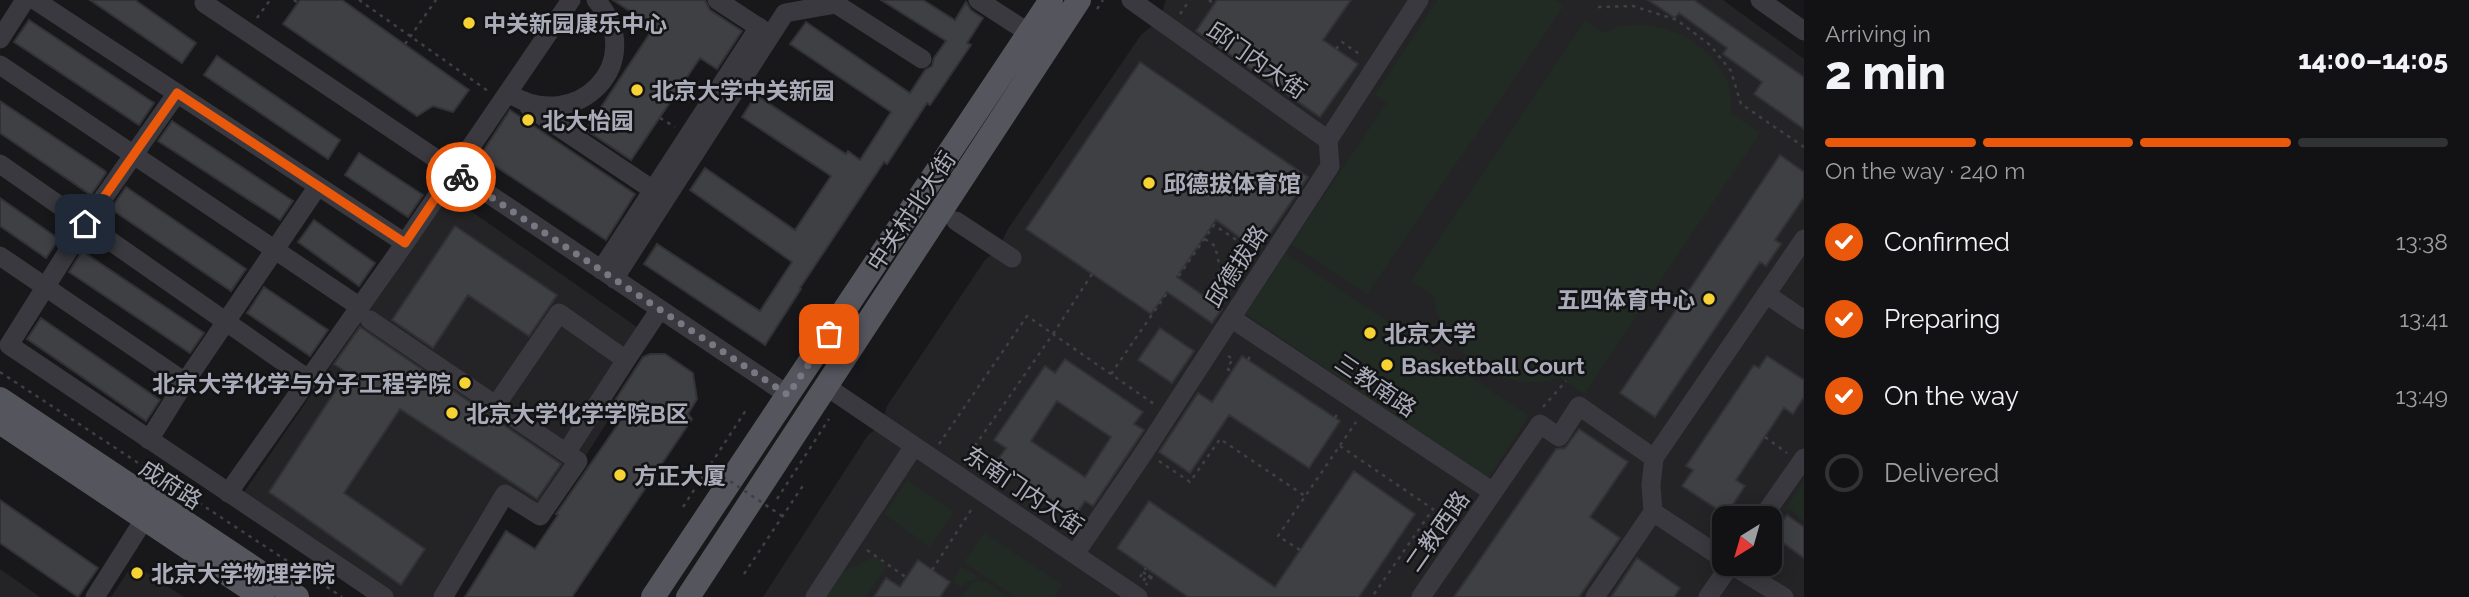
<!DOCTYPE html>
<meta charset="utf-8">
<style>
:root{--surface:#121214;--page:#1f2022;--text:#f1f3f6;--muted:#9c9ea0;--line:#313234;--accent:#ea580c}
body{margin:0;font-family:Raleway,"Noto Sans SC",sans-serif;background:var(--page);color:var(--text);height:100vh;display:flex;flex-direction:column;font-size:26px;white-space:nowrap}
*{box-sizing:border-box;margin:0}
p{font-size:23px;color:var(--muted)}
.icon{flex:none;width:38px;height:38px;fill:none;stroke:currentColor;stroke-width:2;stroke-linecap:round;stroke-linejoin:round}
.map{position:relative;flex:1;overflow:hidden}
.side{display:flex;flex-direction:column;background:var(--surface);width:665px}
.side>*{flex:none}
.needle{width:46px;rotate:217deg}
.tools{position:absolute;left:1712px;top:506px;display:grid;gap:14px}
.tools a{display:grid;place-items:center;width:70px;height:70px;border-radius:14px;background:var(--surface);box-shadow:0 4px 18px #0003,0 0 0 2px var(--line);font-size:35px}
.pin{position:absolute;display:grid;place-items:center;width:60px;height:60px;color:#fff;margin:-30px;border-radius:14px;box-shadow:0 4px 10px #0006}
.courier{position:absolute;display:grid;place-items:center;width:70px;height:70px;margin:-35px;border:5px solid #ea580c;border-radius:50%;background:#fff;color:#222;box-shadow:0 2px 9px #0007}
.overview em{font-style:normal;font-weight:800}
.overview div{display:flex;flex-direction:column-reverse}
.overview{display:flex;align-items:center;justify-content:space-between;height:119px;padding:0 21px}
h1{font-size:46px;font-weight:800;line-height:52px}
.bar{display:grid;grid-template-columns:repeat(4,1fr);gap:10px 7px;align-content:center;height:84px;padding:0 21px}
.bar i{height:9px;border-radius:5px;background:var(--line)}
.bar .selected{background:var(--accent)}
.bar p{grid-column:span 4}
ol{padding:0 21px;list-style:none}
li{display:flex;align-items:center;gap:21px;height:77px}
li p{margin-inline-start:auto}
li .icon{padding:7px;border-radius:50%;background:var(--accent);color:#fff;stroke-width:4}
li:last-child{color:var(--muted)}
li i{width:38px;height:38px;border:4px solid var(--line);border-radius:50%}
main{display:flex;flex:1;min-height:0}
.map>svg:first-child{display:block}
.built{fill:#242427;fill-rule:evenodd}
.green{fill:#222a24}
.building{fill:#3f4044;stroke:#323236;stroke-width:2;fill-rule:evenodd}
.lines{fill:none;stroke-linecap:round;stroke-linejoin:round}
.path{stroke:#3f4046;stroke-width:2.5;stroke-dasharray:3.5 5;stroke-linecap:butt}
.minor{stroke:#39393f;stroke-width:19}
.major{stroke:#55555e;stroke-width:24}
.path-bridge{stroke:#3f4046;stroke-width:2.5;stroke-dasharray:3.5 5;stroke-linecap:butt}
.done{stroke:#777882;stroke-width:7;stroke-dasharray:0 12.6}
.route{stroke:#ea580c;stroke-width:9}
.poi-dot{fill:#f7d233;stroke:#131315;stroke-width:2.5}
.labels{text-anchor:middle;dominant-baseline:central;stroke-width:5;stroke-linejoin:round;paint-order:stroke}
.poi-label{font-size:23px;font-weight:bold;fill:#aaacba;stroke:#131315;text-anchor:start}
.street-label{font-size:23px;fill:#aaacba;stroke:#131315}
</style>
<main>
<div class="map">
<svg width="1804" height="597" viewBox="0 0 1804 597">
<rect width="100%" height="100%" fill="#18181a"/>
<path class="built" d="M1166 0H1723L1804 59V597H763L868 435 881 425 887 406 985 260 998 249 1008 229 1141 35 1159 20ZM1724 518H1769V564H1724Z
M448 195 644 332 596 407 611 416 542 525 509 504 455 597H366L236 504Z
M133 564 184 597H111Z
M0 569 40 597H0Z"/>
<path class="green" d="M1437 0H1555L1564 6 1367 294 1291 244 1387 103 1375 95Z
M1585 20 1603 33C1647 10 1713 38 1729 86 1732 95 1732 104 1731 113L1760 133 1584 394 1560 378C1502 397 1442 352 1433 295L1411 281Z
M1285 253 1529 416 1488 479 1246 314Z
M907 480 954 512 930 547 884 514Z
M1804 481V521L1786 508Z
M984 533 1062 585 1054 597H1015L964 562Z
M874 557 887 566 866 597H824L841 572Z
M960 567 965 568 979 578 967 582 961 587 953 582Z
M978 580 985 581 1008 597H962L972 583Z"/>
<path class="building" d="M90 0H135L196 43 182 63Z
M300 0H342L469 90 453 112 433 106 417 116 283 24Z
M613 0H705L710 10 742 31 717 69 700 58 631 160 586 130 654 27Z
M881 0H923L955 20 966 2 971 10 983 18 967 43 971 45 930 105 927 103 887 164 884 162 800 288 801 289 765 345 644 264 657 244 760 311 792 262 690 190 705 168 795 230 831 176 742 117 756 95 846 154 848 151 860 160 891 112 790 44 806 22 910 93 925 70 932 66 934 58 946 41Z
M1217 0H1351L1323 40 1358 64 1320 117 1196 31Z
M1648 0H1694L1804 77V129L1754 94 1762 82 1723 54 1727 48 1679 13 1675 18Z
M29 20 154 103 139 125 14 42Z
M217 56 340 140 328 159 204 75Z
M1140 62 1308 177 1258 251 1216 220 1177 277 1222 309 1212 323 1167 292 1151 314 1026 229Z
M0 101 105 171 106 173 91 195 0 133Z
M510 110 635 194 606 240 480 156Z
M172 121 293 201 280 220 158 141Z
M359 153 423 195 408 217 345 175Z
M1780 155 1804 172V197L1775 240 1781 244 1766 266 1760 262 1655 417 1620 393Z
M126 187 246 269 231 291 111 209Z
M0 198 59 239 46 258 0 226Z
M314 220 375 263 359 286 298 242Z
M455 226 557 295 529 336 468 295 433 348 392 320Z
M82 251 204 333 190 353 69 272Z
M264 287 328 330 310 356 247 313Z
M41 318 160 400 146 421 27 339Z
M360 327 561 464 537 499 400 409 344 493 425 549 401 585 269 492 347 373 334 364Z
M1160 328 1194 351 1172 383 1138 360Z
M650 354H665L693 373 697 399 688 414 692 419 572 597H465L506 531 535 549 558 515 556 514 625 414 612 405 643 357Z
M1242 356 1340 421 1309 468 1229 415 1190 473 1159 452 1198 393 1212 402Z
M1767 356 1804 380V397L1793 414 1784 408 1736 480 1745 486 1726 515 1682 486 1693 470 1686 466 1754 365 1759 368Z
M1065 359 1143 412 1134 424 1144 430 1093 506 1085 501 1075 516 996 462 1006 448 994 440 1045 366 1055 373ZM1057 401 1111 437 1085 477 1031 441Z
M1579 429 1628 462 1590 517 1620 538 1579 597H1454L1556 449 1565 448Z
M1354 471 1415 514 1359 597H1188L1117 548 1149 501 1275 587Z
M0 500 98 568 78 597 0 543Z
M1787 515 1804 527V558L1773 536Z
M1637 558 1680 588 1674 597H1611Z
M918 560 950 582 940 597H874L886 578 900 587Z"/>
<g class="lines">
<path class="path" d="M294 0 298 3
M359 0 488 91
M1209 0 1214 4
M1598 7 1633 6 1677 20 1710 45 1731 71 1741 104 1804 147
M1097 9 1103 0
M1180 14 1190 0
M257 18 270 0
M1336 49 1342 42 1362 56
M660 118 675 127
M1205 239 1215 246 1221 272 1230 291
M1228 356 1233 359 1227 368 1229 370 1231 366
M1248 360 1252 353
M0 372 342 597
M1111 374 1214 225 1256 253
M1543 407 1566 381
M1335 418 1339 411
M1765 437 1787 453
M939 444 1027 316 1053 334 1092 274
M1340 446 1433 509 1372 597
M965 460 1053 334 1154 404
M1159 461 1190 482 1220 439 1305 496
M777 499 829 419
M683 507 746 410
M867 550 907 578
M1300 550 1278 536 1356 422
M1335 561 1326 574 1359 597
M932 570 973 507
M1143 572 1147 575 1144 580 1146 581 1151 574 1153 575 1146 585
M744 574 804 484
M1140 577 1146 568"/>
<path class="minor" d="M35 0 405 243
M206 0 204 3 788 395
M717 0 769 34
M978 0 1029 33
M1131 0 1328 140
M1760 0 1804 31
M0 39 25 0
M0 65 360 307
M177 93 85 224 9 345 384 597
M508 93C577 137 650 61 596 0
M529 107 653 190
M0 164 308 379
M956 221 1012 258
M0 256 185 382
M601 270 759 27
M614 279 785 13 836 4 922 59
M1766 294 1804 320
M1231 318 1493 492
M370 320 578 461 540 516 505 494 443 597
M827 387 1138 597
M496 405 559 313 626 360 660 309
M149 440 185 382 318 186
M566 453 626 360
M228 493 405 243 571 0
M1762 518 1804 458
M1075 554 1145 451 1330 166 1328 140 1419 0
M1724 559 1653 512 1651 485 1654 458 1804 239
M1730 564 1784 597
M95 597 145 518
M815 597 914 446
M1421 597 1540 424 1559 437 1579 406 1654 458
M1595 597 1653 512
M1708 597 1731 564"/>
<path class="major" d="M0 399 297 597
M0 422 262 597
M653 597 1051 0
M688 597 1079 0"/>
<path class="path-bridge" d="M405 44 436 0
M709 467 782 516"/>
</g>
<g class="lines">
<path class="done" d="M461 177 788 395 829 334"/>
<path class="route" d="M85 224 177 93 405 243 453 172 461 177"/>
</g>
<g class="poi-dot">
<circle cx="469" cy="23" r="7"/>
<circle cx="637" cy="90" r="7"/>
<circle cx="528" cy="120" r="7"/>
<circle cx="1149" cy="183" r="7"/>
<circle cx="1709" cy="299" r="7"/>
<circle cx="1370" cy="333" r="7"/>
<circle cx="1387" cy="365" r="7"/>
<circle cx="465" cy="383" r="7"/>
<circle cx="452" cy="413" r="7"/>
<circle cx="620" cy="475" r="7"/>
<circle cx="137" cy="573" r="7"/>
</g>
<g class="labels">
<g class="poi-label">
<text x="483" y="23">中关新园康乐中心</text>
<text x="651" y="90">北京大学中关新园</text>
<text x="542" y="120">北大怡园</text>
<text x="1163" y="183">邱德拔体育馆</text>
<text x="1695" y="299" text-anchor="end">五四体育中心</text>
<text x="1384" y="333">北京大学</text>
<text x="1401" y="365">Basketball Court</text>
<text x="451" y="383" text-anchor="end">北京大学化学与分子工程学院</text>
<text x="466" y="413">北京大学化学学院B区</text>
<text x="634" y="475">方正大厦</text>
<text x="151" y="573">北京大学物理学院</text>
</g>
<g class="street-label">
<text transform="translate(1257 60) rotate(35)">邱门内大街</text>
<text transform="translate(911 211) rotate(-56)">中关村北大街</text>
<text transform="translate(1236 266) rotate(-57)">邱德拔路</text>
<text transform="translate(1376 385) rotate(34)">三教南路</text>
<text transform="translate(171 484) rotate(33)">成府路</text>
<text transform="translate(1024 490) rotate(34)">东南门内大街</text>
<text transform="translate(1437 531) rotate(-55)">二教西路</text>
</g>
</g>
</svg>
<div class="tools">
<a><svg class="needle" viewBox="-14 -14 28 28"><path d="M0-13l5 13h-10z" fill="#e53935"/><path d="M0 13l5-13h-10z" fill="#9c9ea0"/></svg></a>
</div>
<div class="pin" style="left:829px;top:334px;background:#ea580c"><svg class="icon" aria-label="bag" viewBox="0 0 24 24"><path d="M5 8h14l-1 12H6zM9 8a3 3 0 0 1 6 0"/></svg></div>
<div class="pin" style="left:85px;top:224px;background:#1f2937"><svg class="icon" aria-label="home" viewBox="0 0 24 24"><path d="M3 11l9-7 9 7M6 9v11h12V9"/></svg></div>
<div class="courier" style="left:461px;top:177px"><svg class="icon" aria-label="bike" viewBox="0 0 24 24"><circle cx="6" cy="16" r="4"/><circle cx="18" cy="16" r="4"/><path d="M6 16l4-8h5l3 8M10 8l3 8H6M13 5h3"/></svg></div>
</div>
<section class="side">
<div class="overview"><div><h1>2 min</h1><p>Arriving in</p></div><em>14:00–14:05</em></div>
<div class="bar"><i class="selected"></i><i class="selected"></i><i class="selected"></i><i></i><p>On the way · 240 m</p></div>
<ol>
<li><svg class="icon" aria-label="check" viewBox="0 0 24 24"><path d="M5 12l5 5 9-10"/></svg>Confirmed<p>13:38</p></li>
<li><svg class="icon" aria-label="check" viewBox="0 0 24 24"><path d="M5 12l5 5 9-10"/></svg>Preparing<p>13:41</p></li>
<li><svg class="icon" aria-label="check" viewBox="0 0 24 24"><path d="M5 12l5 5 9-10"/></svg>On the way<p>13:49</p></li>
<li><i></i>Delivered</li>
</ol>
</section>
</main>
